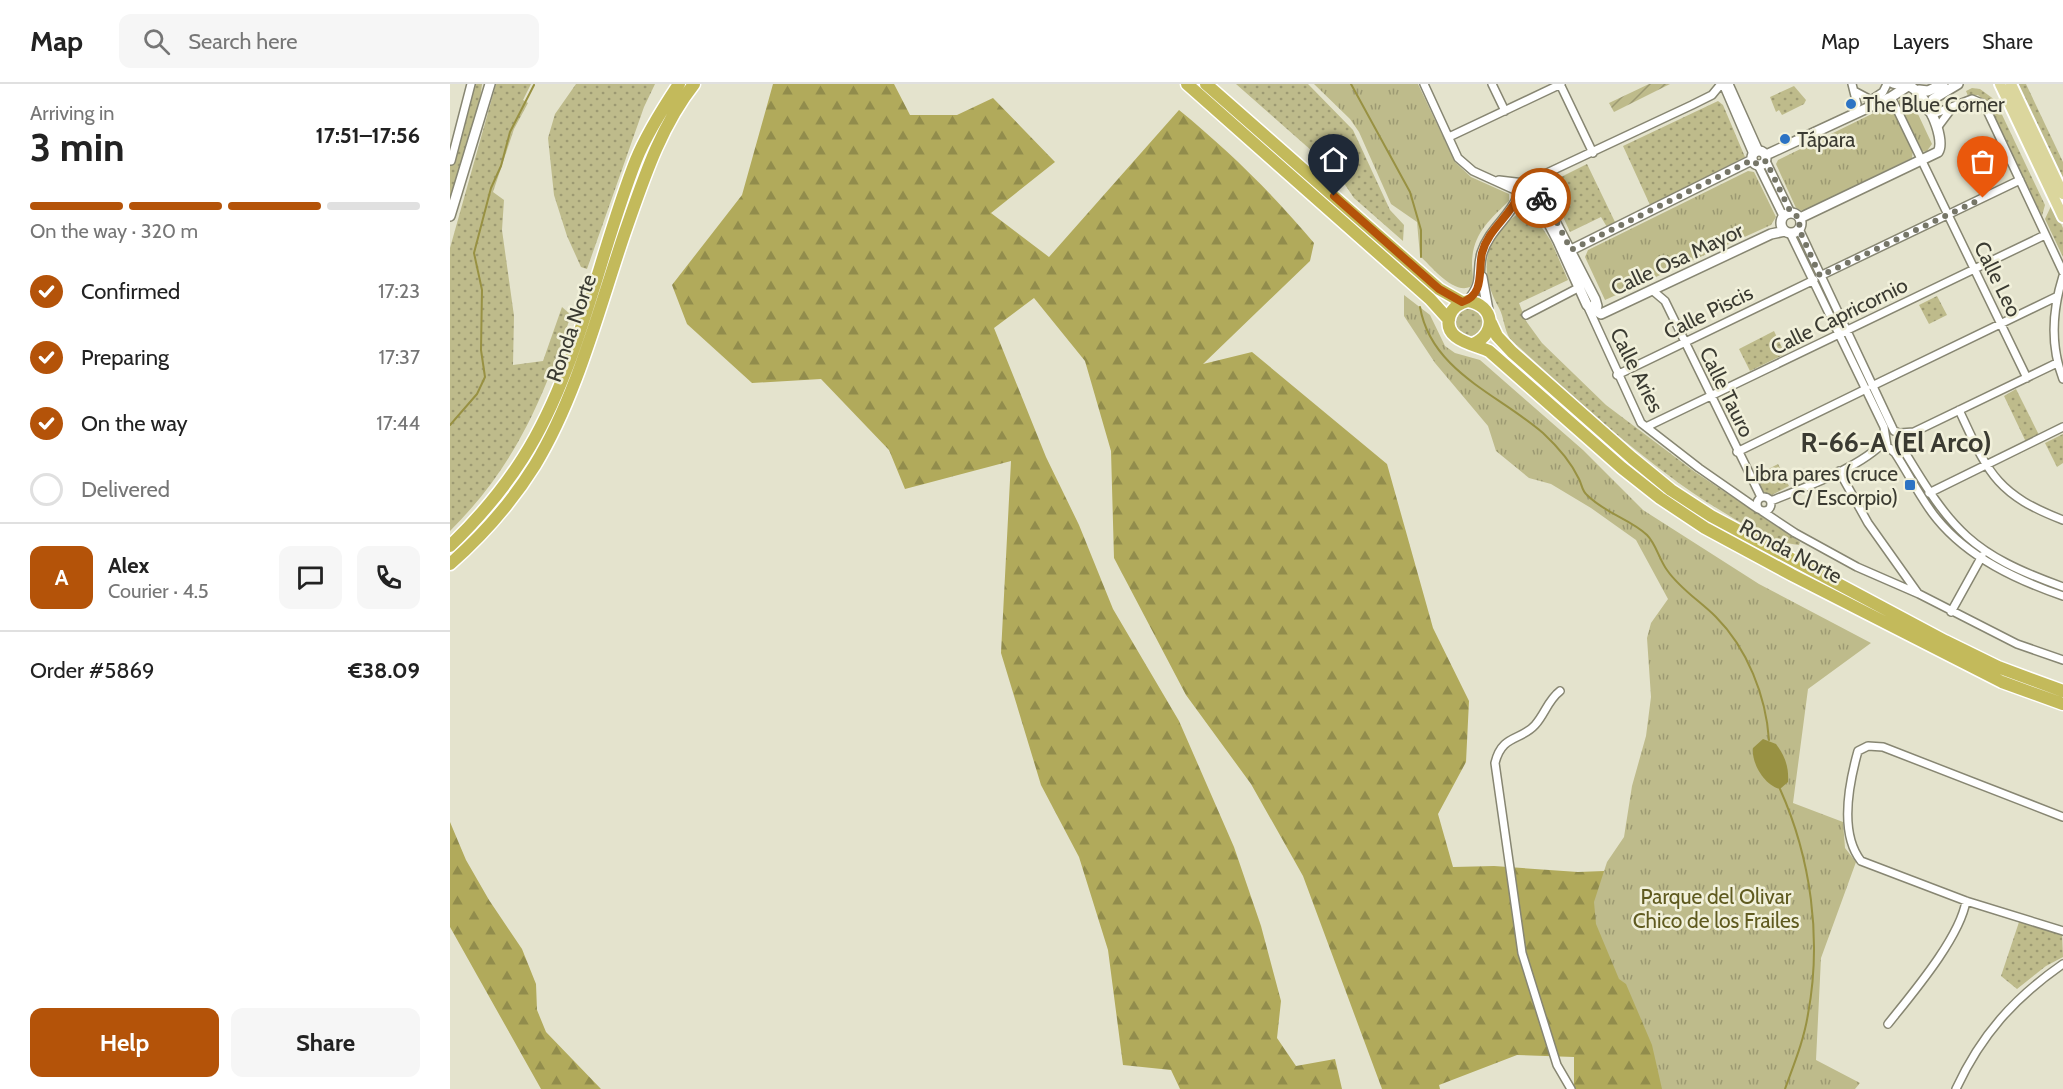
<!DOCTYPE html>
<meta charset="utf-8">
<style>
:root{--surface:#fff;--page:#f6f6f6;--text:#222;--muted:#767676;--line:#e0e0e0;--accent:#b45309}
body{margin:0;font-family:Cabin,sans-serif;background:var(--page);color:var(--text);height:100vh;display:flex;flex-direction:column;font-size:22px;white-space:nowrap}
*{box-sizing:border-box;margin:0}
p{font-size:20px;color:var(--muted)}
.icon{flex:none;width:33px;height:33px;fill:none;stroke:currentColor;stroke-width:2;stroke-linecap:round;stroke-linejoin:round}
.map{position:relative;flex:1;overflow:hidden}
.drawer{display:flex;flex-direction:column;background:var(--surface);width:450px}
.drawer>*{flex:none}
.pin{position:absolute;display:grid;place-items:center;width:51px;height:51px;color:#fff;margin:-62px -26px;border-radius:50% 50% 50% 0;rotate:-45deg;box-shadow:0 0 6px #0007}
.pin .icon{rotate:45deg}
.courier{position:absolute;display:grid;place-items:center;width:60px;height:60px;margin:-30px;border:4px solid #b45309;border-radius:50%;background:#fff;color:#222;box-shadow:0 2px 8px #0007}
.headline em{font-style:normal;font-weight:800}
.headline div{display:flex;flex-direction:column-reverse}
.headline{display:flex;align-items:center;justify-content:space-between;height:102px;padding:0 30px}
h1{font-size:39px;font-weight:800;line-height:45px}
.bar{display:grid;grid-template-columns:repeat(4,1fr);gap:9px 6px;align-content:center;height:72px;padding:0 30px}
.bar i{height:8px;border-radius:4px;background:var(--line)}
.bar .active{background:var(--accent)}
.bar p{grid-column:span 4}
.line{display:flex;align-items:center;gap:15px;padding:0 30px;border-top:2px solid var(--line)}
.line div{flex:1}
.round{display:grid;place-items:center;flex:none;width:63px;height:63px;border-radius:12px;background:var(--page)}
ol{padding:0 30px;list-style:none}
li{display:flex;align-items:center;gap:18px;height:66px}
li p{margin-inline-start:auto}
li .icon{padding:6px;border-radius:50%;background:var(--accent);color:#fff;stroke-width:4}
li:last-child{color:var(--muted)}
li i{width:33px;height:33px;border:3px solid var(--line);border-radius:50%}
.cta{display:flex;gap:12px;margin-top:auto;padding:12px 30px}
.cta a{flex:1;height:69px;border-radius:12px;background:var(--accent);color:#fff;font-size:24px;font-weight:800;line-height:69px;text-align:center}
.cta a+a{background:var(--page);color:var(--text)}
header{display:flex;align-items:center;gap:36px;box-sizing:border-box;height:84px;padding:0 30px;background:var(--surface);border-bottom:2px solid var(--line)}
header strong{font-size:28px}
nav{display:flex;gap:33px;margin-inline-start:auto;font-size:21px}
.search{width:420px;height:54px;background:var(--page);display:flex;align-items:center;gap:15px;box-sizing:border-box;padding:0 21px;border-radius:12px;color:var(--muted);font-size:22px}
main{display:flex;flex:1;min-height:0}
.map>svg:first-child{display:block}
.grass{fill:url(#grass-dots)}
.forest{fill:url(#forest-firs)}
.park{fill:url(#park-tufts)}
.garden{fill:url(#garden-furrows)}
.water{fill:#989142}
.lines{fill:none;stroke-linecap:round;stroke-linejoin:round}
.stream{stroke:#989142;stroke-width:2}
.street-casing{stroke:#878672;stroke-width:10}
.secondary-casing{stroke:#878672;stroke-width:12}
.primary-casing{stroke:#fff;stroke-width:14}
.highway-casing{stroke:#fff;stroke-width:15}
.street{stroke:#fff;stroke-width:7}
.secondary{stroke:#fff;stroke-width:9}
.primary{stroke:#dbd69d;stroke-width:10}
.highway{stroke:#c3ba5b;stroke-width:12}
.done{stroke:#767668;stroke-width:6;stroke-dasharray:0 10.8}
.route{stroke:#b45309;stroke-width:8}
.poi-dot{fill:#2c73c4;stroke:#f1f0da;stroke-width:2}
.labels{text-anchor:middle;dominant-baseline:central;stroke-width:5;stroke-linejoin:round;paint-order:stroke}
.poi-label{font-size:21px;fill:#3b3b32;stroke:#f1f0da;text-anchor:start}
.street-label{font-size:21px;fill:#3b3b32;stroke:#f1f0da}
.park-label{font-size:21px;fill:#5f5a1f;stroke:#f1f0da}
.district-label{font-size:27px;font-weight:bold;fill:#3b3b32;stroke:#f1f0da}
</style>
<header>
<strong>Map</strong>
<div class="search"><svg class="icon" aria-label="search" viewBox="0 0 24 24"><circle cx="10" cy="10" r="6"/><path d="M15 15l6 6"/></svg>Search here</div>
<nav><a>Map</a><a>Layers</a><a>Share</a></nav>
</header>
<main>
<section class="drawer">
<div class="headline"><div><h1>3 min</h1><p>Arriving in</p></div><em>17:51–17:56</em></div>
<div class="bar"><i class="active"></i><i class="active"></i><i class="active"></i><i></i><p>On the way · 320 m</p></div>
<ol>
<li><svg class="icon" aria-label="check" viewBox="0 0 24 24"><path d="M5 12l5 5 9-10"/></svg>Confirmed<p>17:23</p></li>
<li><svg class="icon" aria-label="check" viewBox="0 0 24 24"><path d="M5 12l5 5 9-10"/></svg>Preparing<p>17:37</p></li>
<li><svg class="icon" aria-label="check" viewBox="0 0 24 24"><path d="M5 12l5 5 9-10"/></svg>On the way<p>17:44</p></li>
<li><i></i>Delivered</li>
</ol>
<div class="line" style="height:108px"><b class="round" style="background:var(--accent);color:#fff">A</b><div><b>Alex</b><p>Courier · 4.5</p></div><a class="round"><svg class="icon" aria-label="chat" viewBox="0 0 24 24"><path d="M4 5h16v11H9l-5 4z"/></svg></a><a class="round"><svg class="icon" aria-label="phone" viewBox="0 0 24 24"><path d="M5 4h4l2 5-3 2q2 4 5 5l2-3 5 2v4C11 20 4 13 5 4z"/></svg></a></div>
<div class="line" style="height:78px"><div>Order #5869</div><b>€38.09</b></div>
<div class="cta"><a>Help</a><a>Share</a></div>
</section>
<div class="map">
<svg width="1613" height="1005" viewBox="0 0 1613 1005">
<defs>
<pattern id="grass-dots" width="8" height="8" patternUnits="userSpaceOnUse" patternTransform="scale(1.5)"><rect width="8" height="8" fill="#bebb8b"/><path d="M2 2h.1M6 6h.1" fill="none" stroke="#9c9972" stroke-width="1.8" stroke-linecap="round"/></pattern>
<pattern id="forest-firs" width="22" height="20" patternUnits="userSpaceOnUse" patternTransform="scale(1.5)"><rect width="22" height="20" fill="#b1aa5b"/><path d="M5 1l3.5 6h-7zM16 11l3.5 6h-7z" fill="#918c4c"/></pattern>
<pattern id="park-tufts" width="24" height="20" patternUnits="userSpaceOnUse" patternTransform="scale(1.5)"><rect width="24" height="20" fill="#bebb8b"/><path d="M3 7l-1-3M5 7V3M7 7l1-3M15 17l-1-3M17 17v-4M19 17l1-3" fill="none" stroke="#9c9972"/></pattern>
<pattern id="garden-furrows" width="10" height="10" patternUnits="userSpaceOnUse" patternTransform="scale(1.5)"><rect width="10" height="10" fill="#bebb8b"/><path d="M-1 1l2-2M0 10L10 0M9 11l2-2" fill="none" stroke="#9c9972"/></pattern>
</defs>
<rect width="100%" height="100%" fill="#e4e3cd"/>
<path class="grass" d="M24 0H32L29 25 0 114V77Z
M46 0H81L73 16 78 19 64 45 43 108 54 116 52 146 64 232 63 281 93 277 112 223 121 231C93 316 65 382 0 447V164Z
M126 0H205L194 23 137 185 131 183 117 152 104 111 98 54 105 30Z
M786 0H858L903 46 940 126 954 141 953 157 904 114 887 89Z
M1567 0H1576L1613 78V95Z
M1344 2 1356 16 1354 20 1332 31 1329 26 1326 28 1320 13Z
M1522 4 1530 5 1545 16 1595 121 1592 132 1538 20 1528 11 1518 12 1516 7Z
M1268 17 1273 21 1295 73 1200 121 1173 62Z
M1137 80 1165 138 1157 143 1151 133 1120 148 1099 102 1101 98Z
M1602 120 1613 144V173L1595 135Z
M1072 127 1082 129 1101 157 1118 196 1069 219 1076 237 1092 259 1156 321 1245 388 1350 458 1349 461C1322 458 1301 445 1278 431 1197 383 1129 317 1060 255 1054 245 1054 233 1049 224 1027 185 1034 152 1072 127Z
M1487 212 1497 231 1479 240 1469 221Z
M1006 238a14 14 0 1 1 28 0a14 14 0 1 1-28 0Z
M1324 247 1335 270 1300 287 1289 265Z
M1566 305 1589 351 1576 358 1554 312Z
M1613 350V379L1607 383 1595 359Z
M1328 380 1339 402 1322 411 1315 410 1305 392Z
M1569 838 1612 849 1613 873 1596 882 1567 905 1551 892Z"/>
<path class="forest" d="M323 0H444L460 31H507L543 14 605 78 541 129 599 173 729 26C778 66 823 110 864 159L860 177 753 280 802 268 937 380 983 544 1019 617 1016 678 988 730 1003 783 1044 782 1128 788 1154 787 1195 752 1258 1005H1124V973L1067 971 989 1001 990 1005H932L853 792 801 700 736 611 664 474 661 367 635 277 584 214 544 244 596 373 629 441 663 525 729 637 784 763 811 842 831 917 827 954 846 982 885 975 892 1005H730L721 986 673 981 658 866 629 773 591 701 551 569 561 377 455 405 439 366 371 295 302 299 237 240 222 201 292 111Z
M0 738 16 776 39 816 72 865 86 900 87 926 96 948 151 1005H91L0 843Z"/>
<path class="park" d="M864 0H968L1005 78 1021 93 1059 110V117C1039 136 1022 151 1022 180 1022 189 1025 196 1020 203 1003 210 982 183 970 172L967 138 941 120 909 48 900 35Z
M1453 11 1460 13 1482 60 1477 67 1471 68 1448 18Z
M1440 21 1463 67 1462 74 1353 127 1346 124 1326 80 1328 76Z
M1298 87 1304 88 1326 133 1321 141 1155 216 1135 173 1138 166Z
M954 211 980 231 995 262 1005 269 1030 276 1133 366 1193 426 1309 500 1421 559 1358 605 1343 719 1393 738 1395 764 1406 778 1371 874 1366 976 1410 999 1405 1005H1212L1202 961 1176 900 1169 895 1146 840 1144 818 1157 778 1174 753 1182 702 1196 652 1201 613 1197 554 1201 539 1218 515 1186 456 1141 424 1101 400 1079 394 1046 367 1038 342 985 279 954 232Z"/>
<path class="garden" d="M1199 0H1220L1164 28 1159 19Z"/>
<path class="water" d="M1313 655 1326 660C1335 672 1339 683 1338 698L1330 705C1315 702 1301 679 1303 664Z"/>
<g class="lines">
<path class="stream" d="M901 0 960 108 971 146V173
M970 223C981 287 1048 310 1093 349 1107 362 1121 378 1129 395 1132 401 1132 407 1137 411 1156 430 1180 435 1197 451 1206 460 1209 475 1217 486 1230 505 1250 517 1266 533 1297 564 1316 612 1319 656
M0 341 27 310 35 293 31 266 32 206 24 169 41 104 51 82 60 48 84 1
M1330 705C1361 774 1372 855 1358 930 1354 956 1344 980 1335 1005"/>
<defs>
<path id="street" d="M974 0 1008 74 1023 87 1067 107
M1042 0 1055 27
M1110 0 1143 69
M1273 0 1303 70
M1279 0 1309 67
M1402 0 1407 20 1403 30
M1443 0 1456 3
M1406 8 1421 16 1433 8 1437 0
M1441 13 1577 294
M1481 31 1522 15 1534 20 1613 188
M1487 44 1502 24
M999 53 1111 0
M1 77 21 0
M1316 77 1341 129
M1308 81 1333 132
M1049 96 1074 99
M1080 97 1242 21 1262 11 1271 0
M1091 105 1096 91
M1349 145 1444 347
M1340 149 1434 343 1437 362 1445 369C1459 390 1471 416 1487 435 1519 474 1567 496 1613 512
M1370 192 1570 96
M1613 192C1602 227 1600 261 1613 295
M1202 206 1215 217 1311 413
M1137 221 1191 339 1249 384 1308 425
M1076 231 1128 204
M1167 291 1364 196
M1422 302 1606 213
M1509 326C1538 388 1545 410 1613 436
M1196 343 1595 151
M1447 348 1454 353 1453 365
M1450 349 1464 348 1607 279
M1453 365C1502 447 1521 470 1613 503
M1287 368 1416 305
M1389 387 1418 439 1467 508
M1479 409 1613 343
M1307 420a7 7 0 1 1 14 0a7 7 0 1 1-14 0Z
M1321 417C1355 403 1410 384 1435 357
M1312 427 1345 449 1407 483 1469 510 1567 560 1613 576
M1501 528 1532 472
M1110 607C1098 616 1095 630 1085 641 1071 657 1052 650 1045 679L1072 869 1107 981 1121 1005
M1613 733 1433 663 1418 662 1408 667C1399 699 1389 749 1411 777L1516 817 1613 847
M1438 940C1461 911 1510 854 1516 817
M1506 1005C1531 951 1564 914 1613 880"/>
<path id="secondary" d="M1469 6 1478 7 1493 0
M1479 27 1483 15 1508 0
M1302 74a7 7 0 1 1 14 0a7 7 0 1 1-14 0Z
M1316 71 1441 13 1458 2C1473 4 1497 54 1488 68L1350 134
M1068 110a12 12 0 1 1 24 0a12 12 0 1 1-24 0Z
M1092 112 1145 215 1147 222 1145 227
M1084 121 1096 134 1108 157 1137 221 1151 230 1321 150 1335 147
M1331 139a10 10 0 1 1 20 0a10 10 0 1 1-20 0Z
M0 132 40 0
M1121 166 1302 76
M1032 193 1038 226
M1018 217C1035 197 1026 190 1032 169 1039 146 1059 134 1068 113"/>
<path id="primary" d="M1550 0 1613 133
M1561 0 1613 110"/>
<path id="highway" d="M737 0 980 215 999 236
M756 0 989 205 1012 218
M1041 239 1047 252 1062 268 1182 374 1221 406 1261 432 1495 557 1548 583 1613 607
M1023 260C1048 249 1044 221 1018 217 1010 219 1003 223 1000 231 991 256 1024 260 1039 267L1172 384 1210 414 1255 444 1342 491 1552 598 1613 620
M0 462C28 435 52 407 73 374 129 286 148 172 186 76 197 49 213 24 229 0
M0 480C33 451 62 418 85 381 127 312 149 224 175 148 193 97 210 43 244 0"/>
</defs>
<use href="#street" class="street-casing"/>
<use href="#secondary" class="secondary-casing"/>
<use href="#primary" class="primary-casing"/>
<use href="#highway" class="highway-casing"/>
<use href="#street" class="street"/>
<use href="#secondary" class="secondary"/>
<use href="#primary" class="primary"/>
<use href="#highway" class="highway"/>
</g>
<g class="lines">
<path class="done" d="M1091 114 1094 113 1121 166 1302 76 1308 81 1316 77 1341 129 1350 134 1349 145 1370 192 1533 114"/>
<path class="route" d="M884 112 989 205 1012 218C1035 211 1028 187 1032 169 1038 146 1058 134 1068 113L1073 120 1080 122 1091 114"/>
</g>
<g class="poi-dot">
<circle cx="1401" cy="20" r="6"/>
<circle cx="1335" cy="55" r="6"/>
<rect x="1454" y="395" width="12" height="12" rx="3"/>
</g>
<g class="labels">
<g class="poi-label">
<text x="1413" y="20">The Blue Corner</text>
<text x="1347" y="55">Tápara</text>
<text x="1448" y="389" text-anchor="end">Libra pares (cruce<tspan x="1448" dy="24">C/ Escorpio)</tspan></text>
</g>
<g class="street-label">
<text transform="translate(1227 175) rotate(-25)">Calle Osa Mayor</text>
<text transform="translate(1548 195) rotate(64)">Calle Leo</text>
<text transform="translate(1258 228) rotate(-26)">Calle Piscis</text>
<text transform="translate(1389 232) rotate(-26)">Calle Capricornio</text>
<text transform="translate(121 244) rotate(-71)">Ronda Norte</text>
<text transform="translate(1187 286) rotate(63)">Calle Aries</text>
<text transform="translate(1277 308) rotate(64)">Calle Tauro</text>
<text transform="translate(1341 467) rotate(28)">Ronda Norte</text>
</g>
<g class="park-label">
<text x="1266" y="812">Parque del Olivar<tspan x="1266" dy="24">Chico de los Frailes</tspan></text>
</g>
<g class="district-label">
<text x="1446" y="358">R-66-A (El Arco)</text>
</g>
</g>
</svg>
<div class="pin" style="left:1533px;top:114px;background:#ea580c"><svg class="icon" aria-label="bag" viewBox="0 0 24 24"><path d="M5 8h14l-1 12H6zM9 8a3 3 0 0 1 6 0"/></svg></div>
<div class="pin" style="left:884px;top:112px;background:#1f2937"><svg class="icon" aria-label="home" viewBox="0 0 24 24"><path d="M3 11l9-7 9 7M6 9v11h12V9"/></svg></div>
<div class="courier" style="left:1091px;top:114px"><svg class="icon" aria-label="bike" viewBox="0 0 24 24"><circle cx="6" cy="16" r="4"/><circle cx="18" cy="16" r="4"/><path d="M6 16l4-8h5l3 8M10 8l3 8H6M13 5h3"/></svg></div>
</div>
</main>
